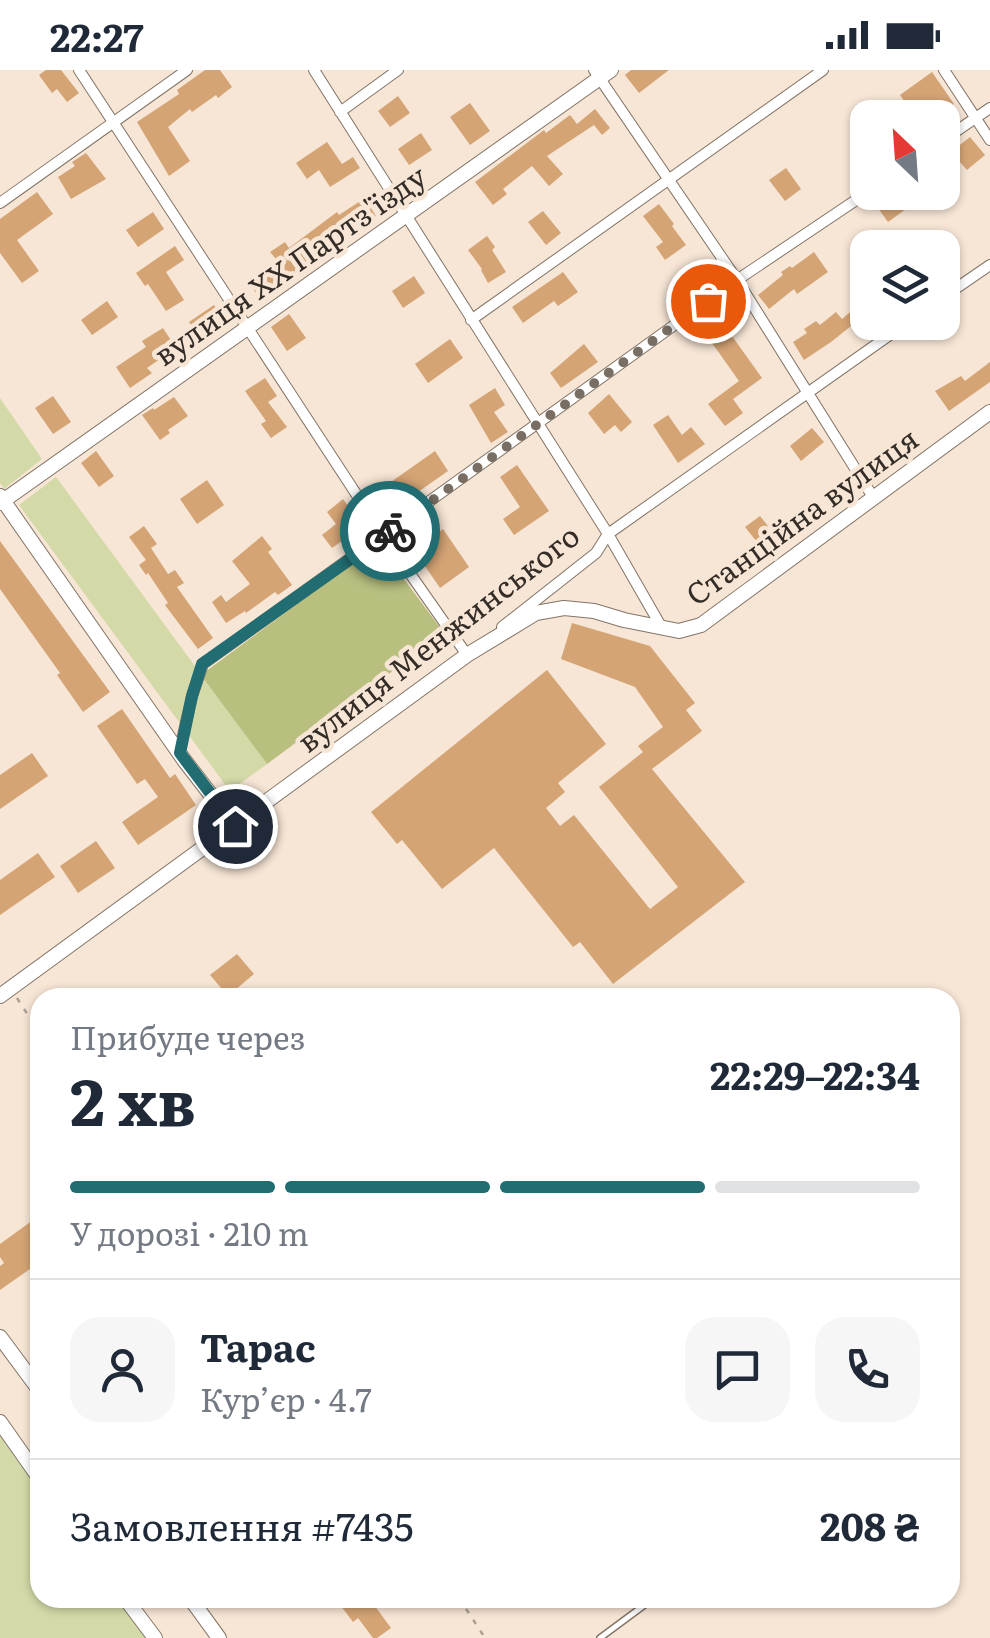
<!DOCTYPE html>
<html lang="uk">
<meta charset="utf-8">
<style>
:root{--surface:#fff;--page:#f6f6f7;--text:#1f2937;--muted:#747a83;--line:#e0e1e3;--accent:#216d72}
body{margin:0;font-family:Literata,serif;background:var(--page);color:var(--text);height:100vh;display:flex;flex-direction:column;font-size:38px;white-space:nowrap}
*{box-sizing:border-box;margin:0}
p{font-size:32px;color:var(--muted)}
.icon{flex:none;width:55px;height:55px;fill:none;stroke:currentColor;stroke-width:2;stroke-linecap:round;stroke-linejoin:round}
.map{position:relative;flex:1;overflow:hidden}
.drawer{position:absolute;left:30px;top:918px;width:930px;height:620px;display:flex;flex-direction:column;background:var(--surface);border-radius:30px;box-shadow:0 2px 8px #0004}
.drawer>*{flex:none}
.needle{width:65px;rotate:335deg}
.fabs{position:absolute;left:850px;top:30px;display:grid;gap:20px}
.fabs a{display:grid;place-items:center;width:110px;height:110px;border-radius:20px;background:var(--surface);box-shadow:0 2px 8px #0004;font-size:50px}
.pin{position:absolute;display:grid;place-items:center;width:85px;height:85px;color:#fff;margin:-42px;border:5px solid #fff;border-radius:50%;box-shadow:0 2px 10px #0007}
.courier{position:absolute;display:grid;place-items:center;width:100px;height:100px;margin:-50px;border:8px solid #216d72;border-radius:50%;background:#fff;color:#222;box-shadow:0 2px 12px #0007}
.overview em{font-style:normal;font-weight:700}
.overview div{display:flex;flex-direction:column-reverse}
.overview{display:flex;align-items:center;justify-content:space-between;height:170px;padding:0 40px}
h1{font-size:65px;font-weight:700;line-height:75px}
.bar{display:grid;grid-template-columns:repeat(4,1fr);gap:15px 10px;align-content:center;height:120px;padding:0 40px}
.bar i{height:12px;border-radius:8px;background:var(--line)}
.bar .active{background:var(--accent)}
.bar p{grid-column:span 4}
.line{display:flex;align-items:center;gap:25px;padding:0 40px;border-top:2px solid var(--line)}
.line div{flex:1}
.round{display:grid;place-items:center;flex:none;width:105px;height:105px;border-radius:30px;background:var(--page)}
.status{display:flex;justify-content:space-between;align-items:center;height:70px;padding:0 50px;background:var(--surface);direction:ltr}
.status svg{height:28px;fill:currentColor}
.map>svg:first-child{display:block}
.green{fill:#d3d9a7}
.forest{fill:#b8bf7f}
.building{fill:#d4a475}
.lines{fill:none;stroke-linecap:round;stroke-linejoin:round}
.lane-casing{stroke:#837466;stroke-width:8}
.street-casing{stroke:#837466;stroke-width:12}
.secondary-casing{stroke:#837466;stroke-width:16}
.path{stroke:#ad9f93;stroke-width:2.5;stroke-dasharray:5 8;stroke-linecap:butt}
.lane{stroke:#fff;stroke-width:5}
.street{stroke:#fff;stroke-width:10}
.secondary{stroke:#fff;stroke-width:14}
.done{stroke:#786e64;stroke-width:10;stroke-dasharray:0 18}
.route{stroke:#216d72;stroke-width:12}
.labels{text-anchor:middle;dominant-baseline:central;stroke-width:9;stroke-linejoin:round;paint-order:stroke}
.street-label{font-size:30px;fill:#342d27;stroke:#f7e6d6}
</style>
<div class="status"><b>22:27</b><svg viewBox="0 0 49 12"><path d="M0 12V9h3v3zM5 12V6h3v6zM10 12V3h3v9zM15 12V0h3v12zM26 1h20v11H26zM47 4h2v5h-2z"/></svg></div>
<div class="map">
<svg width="990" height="1568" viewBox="0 0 990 1568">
<rect width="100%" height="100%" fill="#f7e6d6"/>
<path class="green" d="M0 328 42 389 4 419 0 413Z
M56 407 267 694 230 721 19 435Z
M0 1366 40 1422V1528H116L145 1568H0Z"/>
<path class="forest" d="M378 474 444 563 267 694 201 605Z"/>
<path class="building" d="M46 0H61L79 23 67 32 57 19 52 23 39 5Z
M205 0H220L232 17 218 28 216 25 192 42 190 39 168 57 190 91 169 106 137 52 179 24 177 20Z
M631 0H669L639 23 625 5Z
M932 2 954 34 935 48H916L900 25Z
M398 26 410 43 390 57 378 41Z
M470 33 490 61 470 75 450 47Z
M595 39 610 58 602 65 594 55 547 86 563 104 549 116 532 96 503 119 507 124 493 135 475 112 544 60 546 63 570 45 577 54Z
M421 63 432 80 409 95 398 79Z
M970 67 985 85 967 100 951 82Z
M327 72 342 94 353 87 360 98 330 117 319 100 307 109 296 93Z
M86 83 106 109 71 129 58 107 75 96 72 92Z
M786 98 801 119 785 131 769 110Z
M37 122 53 144 17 170 39 201 22 213 0 183V149Z
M890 122H894L906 139 888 152 875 134Z
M365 128 376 146 358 158 356 155 301 196 304 199 290 210 288 207 260 228 247 211 276 189 270 182 285 172 289 178 337 142 339 145Z
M659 134 674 154 672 156 686 175 665 190 656 177 663 172 643 146Z
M543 141 561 163 546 175 528 152Z
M153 142 164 159 138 177 126 160Z
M487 166 495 177 492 180 506 202 488 213 481 200 482 199 468 180Z
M175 176 184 190 166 202 184 230 166 241 148 214 145 216 136 203Z
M814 182 828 202 797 224 794 219 769 239 758 225 783 205 781 202 790 196 792 198Z
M563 202 578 222 558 236 554 231 523 253 512 237Z
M414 206 425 223 403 238 392 221Z
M107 231 118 247 92 265 81 250Z
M862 232 868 239V255L861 248 831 272 804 290 793 272 807 263 804 259 816 251 820 255 836 242 842 249Z
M214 235 223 249 198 266 189 252Z
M289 244 306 268 287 281 271 257Z
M722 252 762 308 733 329 743 343 725 356 708 334 739 311 705 263Z
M163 258 176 278 147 298 152 303 130 318 116 297 146 277 142 271Z
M450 269 463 288 428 313 415 294Z
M584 274 598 292 561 318 550 303Z
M990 292V312L949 341 935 321 961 306 965 311Z
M265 308 277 326 268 332 287 357 271 368 261 354 266 351 245 321Z
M495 318 505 335 494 342 508 362 491 373 469 335Z
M609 324 632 352 621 362 615 355 604 364 588 343Z
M53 326 71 352 53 364 35 338Z
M174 327 188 346 168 360 170 363 160 370 142 345 153 338 154 340Z
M668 345 682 365 691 357 705 374 678 393 653 355Z
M812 358 824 372 801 391 790 376Z
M96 381 114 406 99 417 81 393Z
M435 381 448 401 418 422 419 423 404 435 388 414Z
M517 395 549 441 514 465 503 449 520 437 500 407Z
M207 410 224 435 197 454 180 429Z
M343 429 363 456 332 478 322 465 336 454 327 442Z
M760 446 779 470 764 481 745 457Z
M144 456 157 474 151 478 168 504 175 500 184 513 177 517 213 568 198 579 165 535 168 533 148 503 146 505 139 495 146 490 129 467Z
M443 459 469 497 440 518 414 480Z
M262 466 272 479 268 482 292 515 278 525 275 522 246 543 245 541 226 553 212 532 221 525 226 532 250 514 232 491Z
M0 471 110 622 83 642 57 605 60 603 0 519Z
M572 553 650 576 695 633 686 640 702 661 652 699 745 812 613 914 580 872 573 877 494 778 442 819 402 770 397 774 371 742 547 600 606 674 558 713 565 722 546 738 560 756 574 745 650 839 678 817 599 717 643 682 638 676 663 657 635 617 561 589Z
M122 639 170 708 175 704 196 735 138 775 122 752 158 727 145 709 137 714 97 656Z
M32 683 48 706 0 739V705Z
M96 771 115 798 78 823 60 796Z
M38 783 55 807 0 845V810Z
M237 884 254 904 228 926 210 905Z
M40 1145V1192L0 1220V1196L4 1193 0 1187V1174Z
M335 1528H369L391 1558 377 1568H373L358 1548 353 1552Z"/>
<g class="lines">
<defs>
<path id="lane" d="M600 1568 654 1528"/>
<path id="street" d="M79 0 383 465 467 585 469 583
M314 0 608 464 662 558
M594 0 737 210 873 427
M944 0 990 70
M340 42 398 0
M942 71 990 38
M0 133 187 0
M942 228 990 195
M471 250 823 0
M502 557 596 483 608 464 908 252
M179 683 192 626 203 594 737 210 868 122"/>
<path id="secondary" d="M0 426 184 690 235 756
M0 433 611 0
M0 926 467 585 536 543 564 538 594 541 624 550 679 561 701 555 990 342
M0 1267 40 1321
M0 1352 40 1409
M125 1528 155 1568
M190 1528 219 1568"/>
</defs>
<use href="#lane" class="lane-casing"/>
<use href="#street" class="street-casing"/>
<use href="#secondary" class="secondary-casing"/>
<path class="path" d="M17 928 40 964
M459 1528 485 1568"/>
<use href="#lane" class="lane"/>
<use href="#street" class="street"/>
<use href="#secondary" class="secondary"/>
</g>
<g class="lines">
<path class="done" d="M390 461 708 231"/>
<path class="route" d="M235 756 180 683 192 626 202 594 390 461"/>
</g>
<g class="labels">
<g class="street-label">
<text transform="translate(289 194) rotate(-35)">вулиця XX Партз'їзду</text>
<text transform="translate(801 445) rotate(-36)">Станційна вулиця</text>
<text transform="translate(437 567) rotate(-38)">вулиця Менжинського</text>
</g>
</g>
</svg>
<div class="fabs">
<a><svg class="needle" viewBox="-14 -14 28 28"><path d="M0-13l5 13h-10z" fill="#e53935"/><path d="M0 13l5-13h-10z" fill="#747a83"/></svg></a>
<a><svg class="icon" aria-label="layers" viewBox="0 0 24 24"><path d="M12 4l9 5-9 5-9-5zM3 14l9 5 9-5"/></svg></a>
</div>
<div class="pin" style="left:708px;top:231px;background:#ea580c"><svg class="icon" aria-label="bag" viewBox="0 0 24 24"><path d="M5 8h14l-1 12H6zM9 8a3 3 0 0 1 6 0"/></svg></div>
<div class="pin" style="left:235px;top:756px;background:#1f2937"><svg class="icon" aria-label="home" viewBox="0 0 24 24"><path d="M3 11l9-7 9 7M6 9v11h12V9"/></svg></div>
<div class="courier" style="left:390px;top:461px"><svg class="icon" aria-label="bike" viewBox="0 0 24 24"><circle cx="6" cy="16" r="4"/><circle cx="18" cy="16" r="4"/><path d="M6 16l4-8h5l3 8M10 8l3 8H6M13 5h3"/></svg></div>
<section class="drawer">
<div class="overview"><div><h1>2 хв</h1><p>Прибуде через</p></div><em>22:29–22:34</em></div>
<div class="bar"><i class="active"></i><i class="active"></i><i class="active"></i><i></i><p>У дорозі · 210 m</p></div>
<div class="line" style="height:180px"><a class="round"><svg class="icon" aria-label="person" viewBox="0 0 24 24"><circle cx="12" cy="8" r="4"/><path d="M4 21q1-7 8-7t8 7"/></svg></a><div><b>Тарас</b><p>Кур’єр · 4.7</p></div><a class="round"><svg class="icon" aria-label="chat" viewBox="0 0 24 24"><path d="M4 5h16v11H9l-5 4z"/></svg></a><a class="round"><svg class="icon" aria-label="phone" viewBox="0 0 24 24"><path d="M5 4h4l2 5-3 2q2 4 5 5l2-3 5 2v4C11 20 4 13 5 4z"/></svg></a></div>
<div class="line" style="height:130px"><div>Замовлення #7435</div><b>208 ₴</b></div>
</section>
</div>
